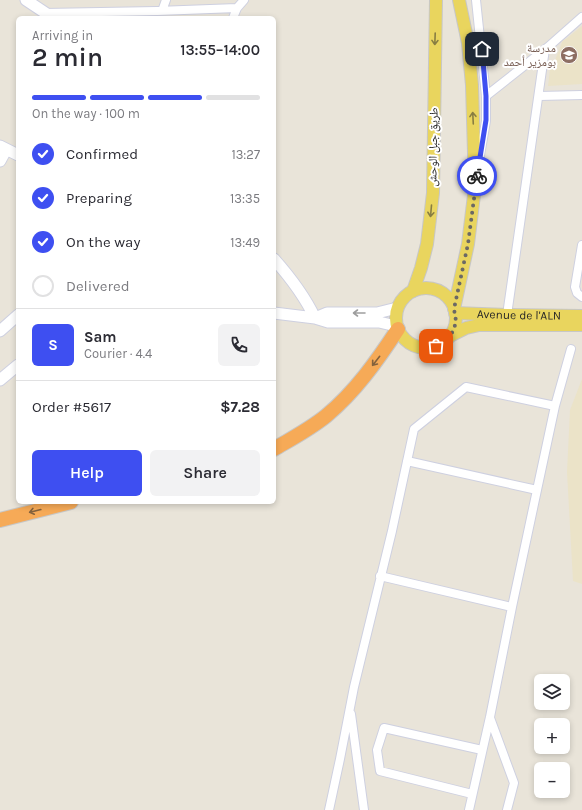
<!DOCTYPE html>
<meta charset="utf-8">
<style>
:root{--surface:#fff;--page:#f2f2f3;--text:#2b2b33;--muted:#7c7c81;--line:#e1e1e2;--accent:#3e4ff1}
body{margin:0;font-family:Karla,"Noto Naskh Arabic",sans-serif;background:var(--page);color:var(--text);height:100vh;display:flex;flex-direction:column;font-size:15px;white-space:nowrap}
*{box-sizing:border-box;margin:0}
p{font-size:13px;color:var(--muted)}
.icon{flex:none;width:22px;height:22px;fill:none;stroke:currentColor;stroke-width:2;stroke-linecap:round;stroke-linejoin:round}
.map{position:relative;flex:1;overflow:hidden}
.sheet{position:absolute;left:16px;top:16px;width:260px;height:488px;display:flex;flex-direction:column;background:var(--surface);border-radius:6px;box-shadow:0 2px 6px #0003}
.sheet>*{flex:none}
.buttons{position:absolute;left:534px;top:674px;display:grid;gap:8px}
.buttons a{display:grid;place-items:center;width:36px;height:36px;border-radius:6px;background:var(--surface);box-shadow:0 2px 6px #0003;font-size:20px}
.pin{position:absolute;display:grid;place-items:center;width:34px;height:34px;color:#fff;margin:-17px;border-radius:8px;box-shadow:0 2px 6px #0006}
.courier{position:absolute;display:grid;place-items:center;width:40px;height:40px;margin:-20px;border:3px solid #3e4ff1;border-radius:50%;background:#fff;color:#222;box-shadow:0 1px 5px #0007}
.headline em{font-style:normal;font-weight:600}
.headline div{display:flex;flex-direction:column-reverse}
.headline{display:flex;align-items:center;justify-content:space-between;height:68px;padding:0 16px}
h1{font-size:26px;font-weight:600;line-height:30px}
.bar{display:grid;grid-template-columns:repeat(4,1fr);gap:6px 4px;align-content:center;height:48px;padding:0 16px}
.bar i{height:5px;border-radius:3px;background:var(--line)}
.bar .on{background:var(--accent)}
.bar p{grid-column:span 4}
.line{display:flex;align-items:center;gap:10px;padding:0 16px;border-top:1px solid var(--line)}
.line div{flex:1}
.round{display:grid;place-items:center;flex:none;width:42px;height:42px;border-radius:6px;background:var(--page)}
ol{padding:0 16px;list-style:none}
li{display:flex;align-items:center;gap:12px;height:44px}
li p{margin-inline-start:auto}
li .icon{padding:4px;border-radius:50%;background:var(--accent);color:#fff;stroke-width:4}
li:last-child{color:var(--muted)}
li i{width:22px;height:22px;border:2px solid var(--line);border-radius:50%}
.action{display:flex;gap:8px;margin-top:auto;padding:8px 16px}
.action a{flex:1;height:46px;border-radius:6px;background:var(--accent);color:#fff;font-size:16px;font-weight:600;line-height:46px;text-align:center}
.action a+a{background:var(--page);color:var(--text)}
.map>svg:first-child{display:block}
.education{fill:#ebe3c8}
.lines{fill:none;stroke-linecap:round;stroke-linejoin:round}
.street-casing{stroke:#ced0e0;stroke-width:10}
.secondary-casing{stroke:#ced0e0;stroke-width:13}
.primary-casing{stroke:#c7c7c7;stroke-width:14}
.highway-casing{stroke:#c7c7c7;stroke-width:16}
.street{stroke:#fff;stroke-width:8}
.secondary{stroke:#fff;stroke-width:11}
.primary{stroke:#e9d55e;stroke-width:12}
.highway{stroke:#f6aa57;stroke-width:14}
.oneway{stroke:#887e42}
.oneway2{stroke:#9e9e9e}
.oneway3{stroke:#84623d}
.done{stroke:#6b6965;stroke-width:4;stroke-dasharray:0 7.2}
.route{stroke:#3e4ff1;stroke-width:5}
.labels{text-anchor:middle;dominant-baseline:central;stroke-width:4;stroke-linejoin:round;paint-order:stroke}
.education-label{font-size:12px;fill:#785e54;stroke:#fff;text-anchor:end}
.street-label{font-size:12px;fill:#272727;stroke:#fff}
</style>
<div class="map">
<svg width="582" height="810" viewBox="0 0 582 810">
<rect width="100%" height="100%" fill="#e9e4d9"/>
<path class="education" d="M582 26V84L548 86 551 61 555 60 563 40 566 39Z
M582 379V584L573 581 567 472 570 410Z"/>
<g class="lines">
<defs>
<path id="street" d="M476 0 486 96V121L478 167
M162 11 166 0
M45 13 157 11 237 8
M233 18 237 8 244 0
M486 96 548 47 582 17
M539 96 582 95
M582 245 575 287 577 293 582 297
M507 315 545 49
M407 461 537 490 555 406
M380 576 512 607 537 490
M351 714 364 810
M490 718 514 783 507 810
M472 794 380 771 377 750 384 728 482 750
M329 810 340 759 354 687 392 531 414 429 466 387 555 406 571 349
M469 810 490 717 512 607"/>
<path id="secondary" d="M26 0 53 18
M0 146 18 155
M0 161 6 150
M274 259C290 277 305 297 315 318
M274 313 315 318 328 322H379L396 326
M315 318 327 313H377L397 308
M0 331 18 315
M0 380 18 365"/>
<g id="primary">
<circle cx="426" cy="318" r="30"/>
<path d="M413 291 421 268 427 244 433 193 436 0"/>
<path d="M454 309 468 244 475 187 472 85 468 43 459 0"/>
<path id="s1" d="M455 313 507 315 582 316"/>
<path d="M450 336 466 328 479 325H582"/>
</g>
<path id="highway" d="M274 449C291 439 310 429 326 416 355 392 377 361 398 329
M0 520 71 502"/>
</defs>
<use href="#street" class="street-casing"/>
<use href="#secondary" class="secondary-casing"/>
<use href="#primary" class="primary-casing"/>
<use href="#highway" class="highway-casing"/>
<use href="#street" class="street"/>
<use href="#secondary" class="secondary"/>
<use href="#primary" class="primary"/>
<use href="#highway" class="highway"/>
</g>
<defs><path id="oneway-shaft" d="M-6 0H5M1.5-3L5.5 0L1.5 3" fill="none" stroke-width="1.6" stroke-linecap="round" stroke-linejoin="round"/></defs>
<g class="oneway">
<use href="#oneway-shaft" transform="translate(435 39) rotate(92)"/>
<use href="#oneway-shaft" transform="translate(473 118) rotate(-93)"/>
<use href="#oneway-shaft" transform="translate(431 211) rotate(95)"/>
</g>
<use class="oneway2" href="#oneway-shaft" transform="translate(359 313) rotate(180)"/>
<g class="oneway3">
<use href="#oneway-shaft" transform="translate(376 361) rotate(128)"/>
<use href="#oneway-shaft" transform="translate(35 511) rotate(166)"/>
</g>
<g class="lines">
<path class="done" d="M436 346 444 342 450 336 454 329 456 321 454 309 468 244 477 176"/>
<path class="route" d="M477 176 486 120V96L482 49"/>
</g>
<defs>
<symbol id="school-disc" viewBox="-11 -11 22 22"><circle r="9.5" fill="#8d6e63" stroke="#fff"/><path d="M0-5L7-2L0 1L-7-2ZM-4 1L0 2.5L4 1V4Q0 6-4 4Z" fill="#fff"/></symbol>
</defs>
<g fill-rule="evenodd">
<use href="#school-disc" x="559" y="45" width="20" height="20"/>
</g>
<g class="labels">
<g class="education-label">
<text x="556" y="48">مدرسة<tspan x="556" dy="14">بومزير أحمد</tspan></text>
</g>
<g class="street-label">
<text transform="translate(433 147) rotate(-89)">طريق جبل الوحش</text>
<text stroke="none"><textPath href="#s1" startOffset="64">Avenue de l'ALN</textPath></text>
</g>
</g>
</svg>
<div class="buttons">
<a><svg class="icon" aria-label="layers" viewBox="0 0 24 24"><path d="M12 4l9 5-9 5-9-5zM3 14l9 5 9-5"/></svg></a>
<a>+</a>
<a>−</a>
</div>
<div class="pin" style="left:436px;top:346px;background:#ea580c"><svg class="icon" aria-label="bag" viewBox="0 0 24 24"><path d="M5 8h14l-1 12H6zM9 8a3 3 0 0 1 6 0"/></svg></div>
<div class="pin" style="left:482px;top:49px;background:#1f2937"><svg class="icon" aria-label="home" viewBox="0 0 24 24"><path d="M3 11l9-7 9 7M6 9v11h12V9"/></svg></div>
<div class="courier" style="left:477px;top:176px"><svg class="icon" aria-label="bike" viewBox="0 0 24 24"><circle cx="6" cy="16" r="4"/><circle cx="18" cy="16" r="4"/><path d="M6 16l4-8h5l3 8M10 8l3 8H6M13 5h3"/></svg></div>
<section class="sheet">
<div class="headline"><div><h1>2 min</h1><p>Arriving in</p></div><em>13:55–14:00</em></div>
<div class="bar"><i class="on"></i><i class="on"></i><i class="on"></i><i></i><p>On the way · 100 m</p></div>
<ol>
<li><svg class="icon" aria-label="check" viewBox="0 0 24 24"><path d="M5 12l5 5 9-10"/></svg>Confirmed<p>13:27</p></li>
<li><svg class="icon" aria-label="check" viewBox="0 0 24 24"><path d="M5 12l5 5 9-10"/></svg>Preparing<p>13:35</p></li>
<li><svg class="icon" aria-label="check" viewBox="0 0 24 24"><path d="M5 12l5 5 9-10"/></svg>On the way<p>13:49</p></li>
<li><i></i>Delivered</li>
</ol>
<div class="line" style="height:72px"><b class="round" style="background:var(--accent);color:#fff">S</b><div><b>Sam</b><p>Courier · 4.4</p></div><a class="round"><svg class="icon" aria-label="phone" viewBox="0 0 24 24"><path d="M5 4h4l2 5-3 2q2 4 5 5l2-3 5 2v4C11 20 4 13 5 4z"/></svg></a></div>
<div class="line" style="height:52px"><div>Order #5617</div><b>$7.28</b></div>
<div class="action"><a>Help</a><a>Share</a></div>
</section>
</div>
